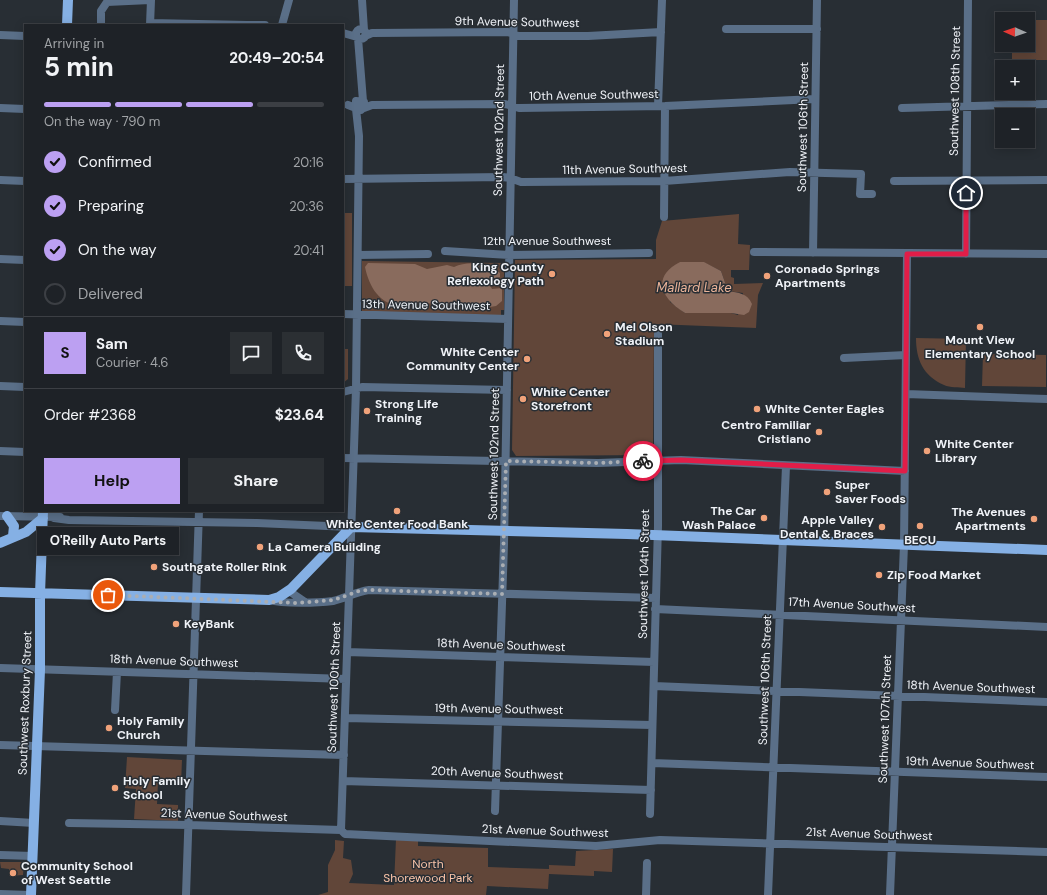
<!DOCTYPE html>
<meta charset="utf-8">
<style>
:root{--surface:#1e2227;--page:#2b2f33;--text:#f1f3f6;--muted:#a1a4a7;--line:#3c3f44;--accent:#bca0f2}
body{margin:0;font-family:"DM Sans",sans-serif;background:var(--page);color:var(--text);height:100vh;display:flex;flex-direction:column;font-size:15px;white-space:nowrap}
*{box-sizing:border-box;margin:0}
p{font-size:13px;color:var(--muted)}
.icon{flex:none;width:22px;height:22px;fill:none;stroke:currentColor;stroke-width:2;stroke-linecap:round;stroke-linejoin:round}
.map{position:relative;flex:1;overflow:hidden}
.details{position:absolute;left:24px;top:24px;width:320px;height:488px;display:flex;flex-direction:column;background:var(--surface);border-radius:0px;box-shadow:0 2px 10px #0003,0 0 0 1px var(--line)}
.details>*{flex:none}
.needle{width:26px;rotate:272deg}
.buttons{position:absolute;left:995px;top:12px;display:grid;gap:8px}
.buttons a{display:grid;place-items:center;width:40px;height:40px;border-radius:0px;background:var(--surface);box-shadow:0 2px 10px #0003,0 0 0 1px var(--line);font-size:20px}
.pin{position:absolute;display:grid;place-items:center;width:34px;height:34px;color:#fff;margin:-17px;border:2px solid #fff;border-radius:50%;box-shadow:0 1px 4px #0007}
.courier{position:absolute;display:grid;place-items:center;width:40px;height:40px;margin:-20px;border:3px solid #e11d48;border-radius:50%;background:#fff;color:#222;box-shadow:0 1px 5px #0007}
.bubble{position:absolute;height:28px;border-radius:0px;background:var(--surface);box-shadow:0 2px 10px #0003,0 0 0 1px var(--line);font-size:13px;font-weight:700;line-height:28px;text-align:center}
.summary em{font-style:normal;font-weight:700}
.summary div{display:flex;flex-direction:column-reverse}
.summary{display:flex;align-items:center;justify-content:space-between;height:68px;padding:0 20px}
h1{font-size:26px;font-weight:700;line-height:30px}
.bar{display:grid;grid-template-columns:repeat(4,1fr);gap:6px 4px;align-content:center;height:48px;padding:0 20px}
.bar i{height:5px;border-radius:3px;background:var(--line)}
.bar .current{background:var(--accent)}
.bar p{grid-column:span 4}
.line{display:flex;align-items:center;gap:10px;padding:0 20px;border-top:1px solid var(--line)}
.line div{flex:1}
.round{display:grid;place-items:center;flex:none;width:42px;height:42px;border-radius:0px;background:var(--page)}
ol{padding:0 20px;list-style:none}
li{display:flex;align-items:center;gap:12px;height:44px}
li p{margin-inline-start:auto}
li .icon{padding:4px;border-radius:50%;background:var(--accent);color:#111;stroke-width:4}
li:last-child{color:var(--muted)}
li i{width:22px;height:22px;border:2px solid var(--line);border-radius:50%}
.cta{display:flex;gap:8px;margin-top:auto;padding:8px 20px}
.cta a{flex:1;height:46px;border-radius:0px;background:var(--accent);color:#111;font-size:16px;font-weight:700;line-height:46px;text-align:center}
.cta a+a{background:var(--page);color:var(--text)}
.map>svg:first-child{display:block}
.green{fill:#614639;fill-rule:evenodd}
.water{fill:#896b5d}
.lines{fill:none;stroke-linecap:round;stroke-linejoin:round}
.minor{stroke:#5a6f88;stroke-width:8}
.major{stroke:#85b0e4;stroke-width:10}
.done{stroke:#aaaeb3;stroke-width:4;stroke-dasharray:0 7.2}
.route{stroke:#e11d48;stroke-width:5}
.poi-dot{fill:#f0a27a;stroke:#282e34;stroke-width:1.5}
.labels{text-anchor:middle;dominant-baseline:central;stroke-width:3;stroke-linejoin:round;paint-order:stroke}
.street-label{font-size:12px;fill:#f0f3f8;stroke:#282e34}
.poi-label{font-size:12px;font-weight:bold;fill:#f0f3f8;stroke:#282e34;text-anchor:start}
.park-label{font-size:12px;fill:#fdc6aa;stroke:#282e34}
.water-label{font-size:13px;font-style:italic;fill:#eab398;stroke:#282e34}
</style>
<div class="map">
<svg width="1047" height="895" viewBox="0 0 1047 895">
<rect width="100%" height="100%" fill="#282e34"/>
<path class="green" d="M1028 20H1047V60H1012V45H1028Z
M343 213H352V286H343Z
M739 214 738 244 750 245 749 270H731V277L734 278V284L763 283 758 295 756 328 654 324 653 450 649 455 516 456 512 450 515 260 656 259V240L662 221ZM680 262H703L721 271 728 291 743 293 738 315 731 313H685L670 302Z
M362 261 504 263V310H501V316L362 312Z
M916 338 966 339 965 388C959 387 950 388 944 385 923 376 916 359 916 338Z
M343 349H348V379L343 383Z
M983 354 1046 355V387L982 386Z
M127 757 182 760 181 784 158 783 157 804 178 805V821L134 819 136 789 125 788Z
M396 839H418V846L488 848V867L549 869V865L575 866 576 851 613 849 612 872 594 871V876L549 874 548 889 487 886 486 895H318L328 892V865L335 850V840L344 841 343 858 351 860 353 874 349 883 394 885Z
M0 862H24L23 875 9 876V869L1 868Z"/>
<path class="water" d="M680 262H704L721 271 728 291C739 293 747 293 752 304L749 312 744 315 731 313H685C661 299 651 277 680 262Z
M368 263 415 264 427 269 447 265 454 267C469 260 488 263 500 273V277L487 280 492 289 502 288V301L496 306 484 308 414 302C386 313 370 292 365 267Z"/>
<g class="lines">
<path class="minor" d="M362 0 364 30
M150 23 247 25
M101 25V11L107 2 150 0
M150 25 151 0
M248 25H265
M282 25 289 0
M356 34a5 5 0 1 1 10 0a5 5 0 1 1-10 0Z
M726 29H817
M343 33 357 37
M0 35 25 36
M365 36 372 33 508 32 518 36H588L661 32
M358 38 363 101
M348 105 361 110 364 107V102L356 101V108
M658 106 662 0
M0 108 25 109
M364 108 372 105 505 104 519 108 665 106 815 99
M902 108 1047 104
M343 179 503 177 510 178 521 182 664 181 790 172 861 174 860 194H872
M0 180 25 181
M894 181 1047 180
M664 217 665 106
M445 251 509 255 649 253
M754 252 1047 254
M813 253 817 0
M966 254 968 0
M358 255 428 254
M0 259 25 260
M343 314 508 319
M0 321 25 322
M844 358 906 355
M0 386 25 387
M343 392 362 387 507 390
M906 394 1047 399
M0 451 25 452
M343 458 598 463 681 460 905 471
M0 516 60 517
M54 518 69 520 257 523 351 527
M289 591 305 602
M269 600C283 604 319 603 333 601 345 598 356 592 369 590L656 598
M655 609 1047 627
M347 652 654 662
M0 668 346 679
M654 686 1047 702
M115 710 117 672
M345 718 652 725
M0 745 344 755
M652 763 1047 777
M343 781 651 790
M495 811 504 544 514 0
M650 814 658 526V334
M0 821 34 823
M69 823 189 825 341 830 345 834 596 846 660 840 1047 852
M341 830 356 389 359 136 356 109
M0 855 33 856
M0 894 30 895
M186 895 199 511
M646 895 647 863
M768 895 786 466
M890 895 904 545 907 254"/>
<path class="major" d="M67 25 68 0
M7 516 14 526 13 536
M0 543 26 532 43 518
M0 592 269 600 279 597 291 589 351 527 627 534 1047 550
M31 895 40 670V594L43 511"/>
</g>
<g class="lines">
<path class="done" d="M108 595 297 603 334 600 359 591 369 590 502 594 506 461 598 463 643 461"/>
<path class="route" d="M643 461 681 460 905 471 907 254H966V193"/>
</g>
<g class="poi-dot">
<circle cx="552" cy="274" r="4"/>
<circle cx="767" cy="276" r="4"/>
<circle cx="980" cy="327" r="4"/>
<circle cx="607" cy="334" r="4"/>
<circle cx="527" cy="359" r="4"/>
<circle cx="523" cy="399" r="4"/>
<circle cx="757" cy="409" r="4"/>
<circle cx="367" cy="411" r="4"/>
<circle cx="819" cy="432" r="4"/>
<circle cx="927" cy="451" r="4"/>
<circle cx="827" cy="492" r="4"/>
<circle cx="397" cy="511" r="4"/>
<circle cx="764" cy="518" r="4"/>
<circle cx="1034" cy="519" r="4"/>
<circle cx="920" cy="526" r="4"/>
<circle cx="882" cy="527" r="4"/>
<circle cx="260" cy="547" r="4"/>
<circle cx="154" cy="567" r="4"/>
<circle cx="879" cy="575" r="4"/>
<circle cx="176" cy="624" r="4"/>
<circle cx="109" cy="728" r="4"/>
<circle cx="115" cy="788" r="4"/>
<circle cx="13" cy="873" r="4"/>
</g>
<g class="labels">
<g class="street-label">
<text transform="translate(517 22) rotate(1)">9th Avenue Southwest</text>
<text transform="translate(955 91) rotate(-89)">Southwest 108th Street</text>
<text transform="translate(594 95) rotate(-1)">10th Avenue Southwest</text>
<text transform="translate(803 127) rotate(-89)">Southwest 106th Street</text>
<text transform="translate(499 130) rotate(-89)">Southwest 102nd Street</text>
<text transform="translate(625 169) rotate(-1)">11th Avenue Southwest</text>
<text x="547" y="241">12th Avenue Southwest</text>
<text transform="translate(426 305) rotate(1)">13th Avenue Southwest</text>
<text transform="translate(494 454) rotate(-89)">Southwest 102nd Street</text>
<text transform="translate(644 574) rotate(-89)">Southwest 104th Street</text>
<text transform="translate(852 605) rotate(3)">17th Avenue Southwest</text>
<text transform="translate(501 645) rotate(2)">18th Avenue Southwest</text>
<text transform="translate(174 661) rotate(2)">18th Avenue Southwest</text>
<text transform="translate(765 680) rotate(-88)">Southwest 106th Street</text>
<text transform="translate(334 687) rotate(-88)">Southwest 100th Street</text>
<text transform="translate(971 687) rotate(2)">18th Avenue Southwest</text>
<text transform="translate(25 703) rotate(-88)">Southwest Roxbury Street</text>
<text transform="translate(499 709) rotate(1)">19th Avenue Southwest</text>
<text transform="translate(885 719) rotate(-88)">Southwest 107th Street</text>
<text transform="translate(970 763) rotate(2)">19th Avenue Southwest</text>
<text transform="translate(497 773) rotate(2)">20th Avenue Southwest</text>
<text transform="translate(224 815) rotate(2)">21st Avenue Southwest</text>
<text transform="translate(545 831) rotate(2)">21st Avenue Southwest</text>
<text transform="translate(869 834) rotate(2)">21st Avenue Southwest</text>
</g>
<g class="poi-label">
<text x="544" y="267" text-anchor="end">King County<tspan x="544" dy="14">Reflexology Path</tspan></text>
<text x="775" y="269">Coronado Springs<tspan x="775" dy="14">Apartments</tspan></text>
<text x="615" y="327">Mel Olson<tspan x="615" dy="14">Stadium</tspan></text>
<text x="980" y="340" text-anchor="middle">Mount View<tspan x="980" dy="14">Elementary School</tspan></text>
<text x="519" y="352" text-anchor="end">White Center<tspan x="519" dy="14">Community Center</tspan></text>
<text x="531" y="392">White Center<tspan x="531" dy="14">Storefront</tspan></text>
<text x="375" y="404">Strong Life<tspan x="375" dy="14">Training</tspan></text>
<text x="765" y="409">White Center Eagles</text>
<text x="811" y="425" text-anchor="end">Centro Familiar<tspan x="811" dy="14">Cristiano</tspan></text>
<text x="935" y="444">White Center<tspan x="935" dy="14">Library</tspan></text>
<text x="835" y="485">Super<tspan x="835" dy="14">Saver Foods</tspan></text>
<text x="756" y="511" text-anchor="end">The Car<tspan x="756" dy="14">Wash Palace</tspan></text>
<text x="1026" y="512" text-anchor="end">The Avenues<tspan x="1026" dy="14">Apartments</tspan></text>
<text x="874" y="520" text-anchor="end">Apple Valley<tspan x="874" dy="14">Dental &amp; Braces</tspan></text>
<text x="397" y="524" text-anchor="middle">White Center Food Bank</text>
<text x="920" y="540" text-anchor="middle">BECU</text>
<text x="268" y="547">La Camera Building</text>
<text x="162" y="567">Southgate Roller Rink</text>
<text x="887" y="575">Zip Food Market</text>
<text x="184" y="624">KeyBank</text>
<text x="117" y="721">Holy Family<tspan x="117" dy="14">Church</tspan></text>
<text x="123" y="781">Holy Family<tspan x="123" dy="14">School</tspan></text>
<text x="21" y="866">Community School<tspan x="21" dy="14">of West Seattle</tspan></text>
</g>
<g class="park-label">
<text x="428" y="864">North<tspan x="428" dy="14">Shorewood Park</tspan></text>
</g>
<g class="water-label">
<text x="694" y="287">Mallard Lake</text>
</g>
</g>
</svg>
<div class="buttons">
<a><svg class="needle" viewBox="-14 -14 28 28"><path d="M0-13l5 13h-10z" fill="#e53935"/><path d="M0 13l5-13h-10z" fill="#a1a4a7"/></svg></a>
<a>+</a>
<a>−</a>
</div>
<div class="pin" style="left:108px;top:595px;background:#ea580c"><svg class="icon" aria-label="bag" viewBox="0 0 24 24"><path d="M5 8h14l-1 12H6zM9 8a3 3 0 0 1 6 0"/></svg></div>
<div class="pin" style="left:966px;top:193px;background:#1f2937"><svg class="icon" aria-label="home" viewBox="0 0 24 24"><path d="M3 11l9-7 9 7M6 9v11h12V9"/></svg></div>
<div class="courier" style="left:643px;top:461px"><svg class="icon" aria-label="bike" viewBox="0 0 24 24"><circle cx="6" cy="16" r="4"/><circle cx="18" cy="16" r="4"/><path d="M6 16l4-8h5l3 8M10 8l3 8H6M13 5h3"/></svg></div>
<div class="bubble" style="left:37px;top:527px;width:142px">O'Reilly Auto Parts</div>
<section class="details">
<div class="summary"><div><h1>5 min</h1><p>Arriving in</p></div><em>20:49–20:54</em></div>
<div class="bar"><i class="current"></i><i class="current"></i><i class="current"></i><i></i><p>On the way · 790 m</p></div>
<ol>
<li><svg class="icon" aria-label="check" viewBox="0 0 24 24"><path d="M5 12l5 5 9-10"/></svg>Confirmed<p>20:16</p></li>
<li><svg class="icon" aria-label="check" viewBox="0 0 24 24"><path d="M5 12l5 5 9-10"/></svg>Preparing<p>20:36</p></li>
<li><svg class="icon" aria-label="check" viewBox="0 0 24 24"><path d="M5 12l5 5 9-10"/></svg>On the way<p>20:41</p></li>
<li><i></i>Delivered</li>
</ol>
<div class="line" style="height:72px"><b class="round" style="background:var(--accent);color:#111">S</b><div><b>Sam</b><p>Courier · 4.6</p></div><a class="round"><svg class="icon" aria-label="chat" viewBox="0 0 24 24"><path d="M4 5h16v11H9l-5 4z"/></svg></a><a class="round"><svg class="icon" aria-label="phone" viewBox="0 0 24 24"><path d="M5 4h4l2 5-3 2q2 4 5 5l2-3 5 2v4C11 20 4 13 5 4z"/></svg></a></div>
<div class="line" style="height:52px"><div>Order #2368</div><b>$23.64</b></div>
<div class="cta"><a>Help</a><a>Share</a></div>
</section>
</div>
